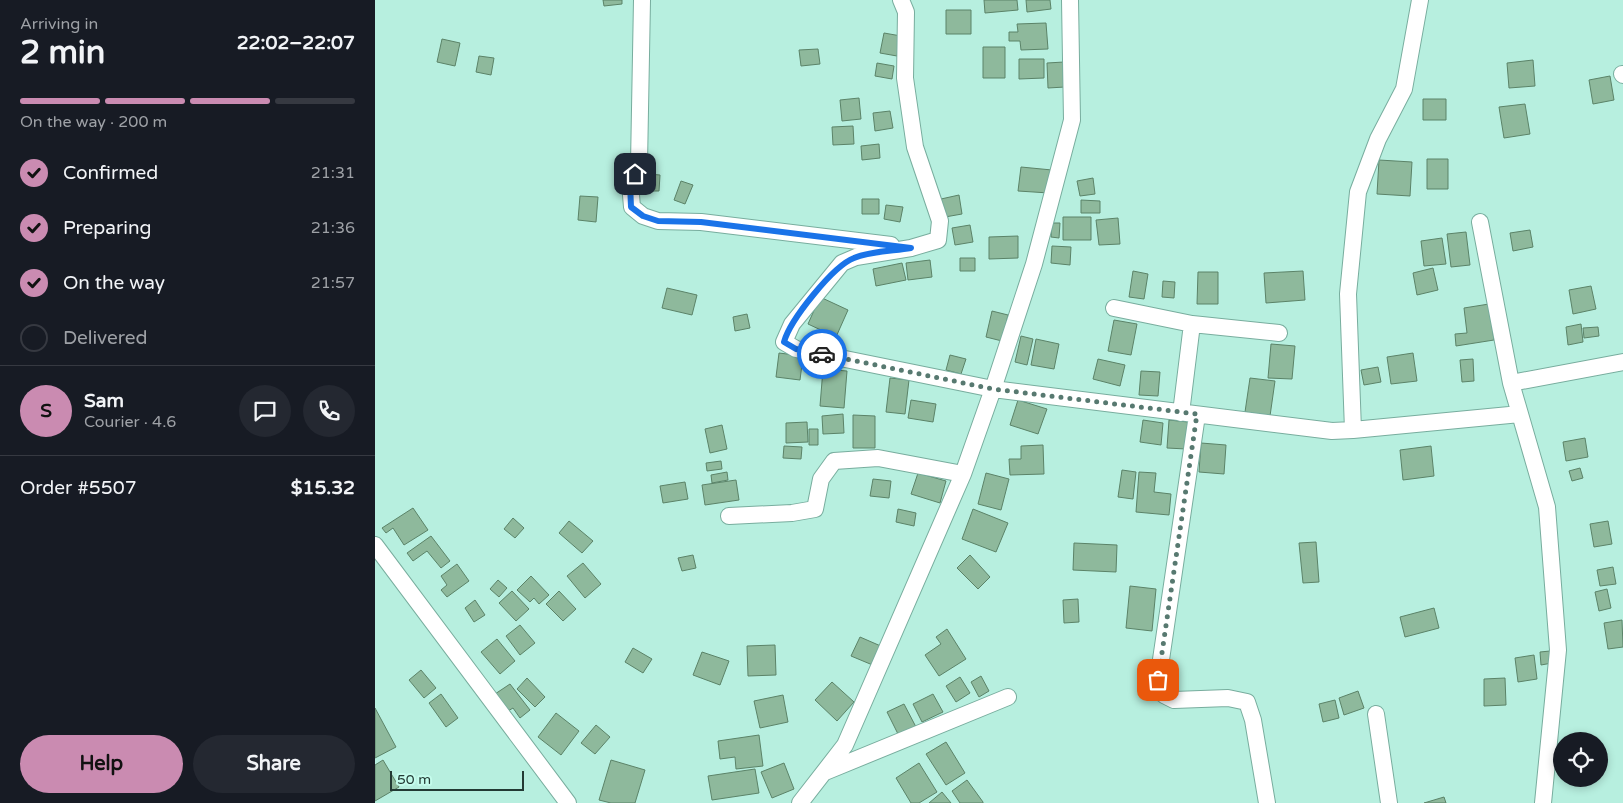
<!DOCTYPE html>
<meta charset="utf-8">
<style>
:root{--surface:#171b24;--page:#242831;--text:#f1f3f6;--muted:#9ea1a6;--line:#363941;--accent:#ca8bb1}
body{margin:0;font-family:"Varela Round",sans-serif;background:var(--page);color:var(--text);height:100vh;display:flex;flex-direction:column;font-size:19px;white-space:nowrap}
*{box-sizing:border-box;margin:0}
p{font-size:16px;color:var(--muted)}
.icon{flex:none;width:28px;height:28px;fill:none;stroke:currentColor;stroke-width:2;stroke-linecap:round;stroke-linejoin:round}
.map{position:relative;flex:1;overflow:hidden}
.drawer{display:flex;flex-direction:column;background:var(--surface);width:375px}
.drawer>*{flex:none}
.buttons{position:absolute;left:1178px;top:732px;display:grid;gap:10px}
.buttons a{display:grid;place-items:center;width:55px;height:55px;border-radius:50%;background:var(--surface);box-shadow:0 2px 8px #0003;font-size:25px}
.scale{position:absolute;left:15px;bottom:12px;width:134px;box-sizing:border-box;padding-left:5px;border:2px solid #233a34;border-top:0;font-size:14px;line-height:18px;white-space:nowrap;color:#233a34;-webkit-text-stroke:4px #c4fcec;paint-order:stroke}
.pin{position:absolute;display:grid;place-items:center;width:42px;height:42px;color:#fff;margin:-21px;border-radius:10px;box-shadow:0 2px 8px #0006}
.courier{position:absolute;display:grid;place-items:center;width:50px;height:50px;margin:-25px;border:4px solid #1a73e8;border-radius:50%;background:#fff;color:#222;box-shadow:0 1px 6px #0007}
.headline em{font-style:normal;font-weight:700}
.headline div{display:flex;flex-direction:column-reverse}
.headline{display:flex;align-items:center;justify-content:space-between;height:85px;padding:0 20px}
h1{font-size:32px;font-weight:700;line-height:38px}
.bar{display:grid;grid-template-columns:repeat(4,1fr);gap:8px 5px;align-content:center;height:60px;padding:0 20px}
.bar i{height:6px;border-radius:4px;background:var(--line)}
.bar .on{background:var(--accent)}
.bar p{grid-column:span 4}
.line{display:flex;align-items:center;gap:12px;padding:0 20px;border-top:1px solid var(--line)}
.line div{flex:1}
.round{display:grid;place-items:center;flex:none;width:52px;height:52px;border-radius:26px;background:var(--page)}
ol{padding:0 20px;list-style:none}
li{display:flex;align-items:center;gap:15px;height:55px}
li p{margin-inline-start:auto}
li .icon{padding:5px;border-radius:50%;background:var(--accent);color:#111;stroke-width:4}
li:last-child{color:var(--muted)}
li i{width:28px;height:28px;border:2px solid var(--line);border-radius:50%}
.button{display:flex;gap:10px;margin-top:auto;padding:10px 20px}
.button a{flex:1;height:58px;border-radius:30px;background:var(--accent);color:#111;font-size:20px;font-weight:700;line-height:58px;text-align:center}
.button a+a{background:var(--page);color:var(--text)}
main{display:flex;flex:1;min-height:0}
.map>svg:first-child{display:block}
.building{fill:#8eb99c;stroke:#5b8368}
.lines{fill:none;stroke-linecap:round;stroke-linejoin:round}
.street-casing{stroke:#78ad9e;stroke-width:18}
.street{stroke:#fff;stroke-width:16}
.done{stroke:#577970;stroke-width:5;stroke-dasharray:0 9}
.route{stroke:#1a73e8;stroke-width:6}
</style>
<main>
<section class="drawer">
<div class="headline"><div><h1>2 min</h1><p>Arriving in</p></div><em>22:02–22:07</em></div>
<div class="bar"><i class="on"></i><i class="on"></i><i class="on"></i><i></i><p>On the way · 200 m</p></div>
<ol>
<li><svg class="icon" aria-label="check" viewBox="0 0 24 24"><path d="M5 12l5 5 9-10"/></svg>Confirmed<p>21:31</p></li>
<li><svg class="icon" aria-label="check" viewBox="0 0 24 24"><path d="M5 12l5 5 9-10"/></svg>Preparing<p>21:36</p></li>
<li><svg class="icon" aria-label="check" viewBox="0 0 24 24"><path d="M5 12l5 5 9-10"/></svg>On the way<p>21:57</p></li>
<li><i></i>Delivered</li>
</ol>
<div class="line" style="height:90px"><b class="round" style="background:var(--accent);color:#111">S</b><div><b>Sam</b><p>Courier · 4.6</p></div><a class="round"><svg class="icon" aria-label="chat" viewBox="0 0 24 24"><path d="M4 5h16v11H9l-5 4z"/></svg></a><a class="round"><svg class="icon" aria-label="phone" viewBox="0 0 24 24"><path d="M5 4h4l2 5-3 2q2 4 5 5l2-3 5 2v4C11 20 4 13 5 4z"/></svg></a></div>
<div class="line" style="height:65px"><div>Order #5507</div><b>$15.32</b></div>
<div class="button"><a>Help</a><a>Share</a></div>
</section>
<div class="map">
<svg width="1248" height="803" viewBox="0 0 1248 803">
<rect width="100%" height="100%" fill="#b7efdf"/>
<path class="building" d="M228 0H247V4L229 6Z
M609 0H642L643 10 610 13Z
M651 0H675L676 9 652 12Z
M571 10H596V34H571Z
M671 23 673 49 646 50 645 41H634V32H643L642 24Z
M509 33 526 36 522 56 505 53Z
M67 39 85 43 80 66 62 62Z
M608 47H630V78H608Z
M443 49 445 64 426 66 424 50Z
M104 56 119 58 116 75 101 72Z
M644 59H669V78L644 79Z
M1158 60 1160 86 1134 88 1132 63Z
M689 62 690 87 673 88 672 63Z
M502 63 519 66 517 79 500 76Z
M1235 76 1239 100 1218 104 1214 80Z
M484 98 486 119 467 121 465 100Z
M1048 99H1071V120H1048Z
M1150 104 1155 134 1129 138 1124 107Z
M515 111 518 128 500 131 498 113Z
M478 126 479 144 458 145 457 127Z
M504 144 505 158 487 160 486 146Z
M1052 159H1073V189H1052Z
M1004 160 1037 162 1035 196 1002 194Z
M646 167 677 170 674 193 643 191Z
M274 174 285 175 284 191H273Z
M718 178 720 194 705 196 702 181Z
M306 181 318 185 310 204 299 200Z
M584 195 587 214 570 217 566 199Z
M205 196 223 197 221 222 203 220Z
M487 199H504V214H487Z
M706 200 725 201V213H706Z
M511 205 528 207 525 222 509 219Z
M688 217H716V240H688Z
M743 218 745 244 724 245 721 220Z
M677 223H685L684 238 676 237Z
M595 225 598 242 580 245 577 228Z
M1155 230 1158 247 1138 251 1135 233Z
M1091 232 1095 265 1076 267 1072 234Z
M643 236V258L614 259V237Z
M1067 238 1071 264 1049 266 1046 241Z
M677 246 696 247 695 265 676 263Z
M585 258H600V271H585Z
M555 260 557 277 533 280 531 263Z
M527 263 531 280 501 286 498 269Z
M1058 268 1063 290 1042 295 1038 273Z
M758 271 773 274 769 299 754 297Z
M928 271 930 300 891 303 889 273Z
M823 272H843V304H822Z
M788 281 800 282 799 298 787 297Z
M1216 286 1221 309 1198 314 1194 290Z
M292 288 322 295 317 315 287 308Z
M445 297 473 310 461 337 433 324Z
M1114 304 1119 340 1081 346 1080 334 1092 333 1089 308Z
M617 311 633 315 627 341 611 337Z
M372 314 375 328 360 331 358 317Z
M739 320 762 324 756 355 733 351Z
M1206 324 1208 342 1193 345 1191 327Z
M1223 327 1224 336 1209 338 1208 328Z
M646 336 658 339 652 365 640 362Z
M661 339 684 344 679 369 656 365Z
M896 344 920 346 917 379 893 378Z
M404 353 428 356 425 380 401 377Z
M1038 353 1042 381 1016 384 1012 357Z
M575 355 591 359 586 374 571 370Z
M723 359 750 365 745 386 718 379Z
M1098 359 1099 381 1087 382 1085 360Z
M1003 367 1006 382 989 385 986 370Z
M448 369 472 371 469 408 445 406Z
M766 371 785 372 783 396 764 395Z
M515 378 534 380 530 414 511 412Z
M875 378 900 381 895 416 870 412Z
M536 400 561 404 558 422 533 418Z
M643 400 672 409 663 434 635 425Z
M468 414 469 433 448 434 447 416Z
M478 415 500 416V448H478Z
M768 420 788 423 786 445 765 442Z
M794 420 813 422 811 449 792 448Z
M432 422 433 442 411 443V423Z
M347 425 352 449 335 453 330 429Z
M434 429H443V445H434Z
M1210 438 1213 457 1191 461 1188 442Z
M826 443 851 445 849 474 824 472Z
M668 445 669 474 635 475 634 459H646V446Z
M409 446 427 447 426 459 408 458Z
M1056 446 1059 476 1028 480 1025 450Z
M346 461 347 469 332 471 331 463Z
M1205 468 1208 478 1197 481 1194 471Z
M747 470 761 472 758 499 743 497Z
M352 472 353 480 337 483 336 475Z
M764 472 781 473 779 492 796 494 794 515 761 512Z
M543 473 571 481 565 503 536 494Z
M611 473 634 479 626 510 603 504Z
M498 479 516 481 514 498 495 496Z
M361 480 364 500 330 505 327 485Z
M310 482 313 499 288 503 285 486Z
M38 508 53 530 29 545 18 528 11 533 7 528Z
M523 509 541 513 539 526 521 522Z
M598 509 633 523 621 552 587 539Z
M138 518 149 528 140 538 129 529Z
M194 521 218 541 207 553 184 533Z
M1233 521 1237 544 1219 547 1215 524Z
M56 536 75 561 66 568 52 551 38 561 32 553Z
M941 542 944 582 928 583 924 543Z
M699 543 742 545 741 572 698 570Z
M318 555 321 568 307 571 303 558Z
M595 555 615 577 603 589 582 568Z
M208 563 226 584 210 598 192 576Z
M82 564 94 581 72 597 66 590 72 585 66 576Z
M1238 567 1241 584 1225 586 1222 570Z
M156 576 174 595 164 604 159 598 155 602 142 590Z
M123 580 132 588 124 597 115 589Z
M755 586 781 589 777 631 751 628Z
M1232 589 1236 608 1224 611 1220 592Z
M137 591 154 609 141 621 124 603Z
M184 591 201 609 188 621 171 604Z
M703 599 704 622 689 623 688 600Z
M100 600 110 615 99 622 90 608Z
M1059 608 1064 628 1030 637 1025 617Z
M1247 620 1248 647 1233 649 1229 623Z
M145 625 160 643 145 655 131 636Z
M572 629 591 659 564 676 550 655 566 644 561 637Z
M485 637 508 647 500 666 476 656Z
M122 639 140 661 125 674 106 652Z
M400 645 401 675 373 676 372 646Z
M258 648 277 659 268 673 250 662Z
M1175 651 1177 663 1166 665 1165 652Z
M327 652 354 661 345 685 318 675Z
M1159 655 1162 679 1143 682 1140 658Z
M46 670 61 688 49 698 34 680Z
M606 676 614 691 604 697 596 682Z
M585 677 595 693 581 702 571 686Z
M152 678 170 697 160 707 142 689Z
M1130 678 1131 705 1109 706V679Z
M457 682 479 702 462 721 440 700Z
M135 684 155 710 145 718 138 708 133 711 120 694Z
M983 691 989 708 969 715 964 698Z
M66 694 83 718 71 727 54 703Z
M558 694 568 712 547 722 538 704Z
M408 695 413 722 385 728 379 701Z
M960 700 964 718 948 722 944 704Z
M529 704 541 727 524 736 512 712Z
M0 708 21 747 0 758Z
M181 713 204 731 186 755 163 737Z
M221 725 235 737 220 754 206 743Z
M384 735 388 766 361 769 360 757 345 759 343 741Z
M571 742 590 773 571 785 551 754Z
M8 760 24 787 0 801V765Z
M236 760 270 770 260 803H236L224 800Z
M409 763 419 789 397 798 386 772Z
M544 763 562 792 544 803H536L521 778Z
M380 769 384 793 337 800 333 776Z
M592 780 608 802V803H585L577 791Z
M567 792 576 803H554Z
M1069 797 1071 803H1049Z"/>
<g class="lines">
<defs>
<path id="street" d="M267 0 264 164 255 183 257 207 268 216 283 221 326 222 516 245
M526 0 531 12 530 78 540 147 565 221 563 240 536 248 481 257 467 263 417 324 409 342 421 349 618 389 957 431 978 430 973 294 983 192 1003 139 1029 89 1045 0
M1247 74 1248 75
M1105 222 1136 383 1172 507 1183 650 1168 803
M739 308 817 324
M1136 383 1248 362
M806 413 817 324 904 333
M822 415 783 680 789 695 799 700 853 698 872 702 878 720 892 803
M978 430 1145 414
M354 516 417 513 440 509 446 479 459 461 503 458 588 474
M0 545 193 803
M1001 714 1014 803
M450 772 633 697
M425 803 470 745 588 474 618 389 659 264 697 120 695 0"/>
</defs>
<use href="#street" class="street-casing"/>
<use href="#street" class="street"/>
</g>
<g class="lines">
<path class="done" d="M447 354 618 389 822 414 783 680"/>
<path class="route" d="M260 174 255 183 256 207 268 216 283 221 326 222 536 248C518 251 496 251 479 258 458 266 415 320 409 342L421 349 447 354"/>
</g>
</svg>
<div class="buttons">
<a><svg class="icon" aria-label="locate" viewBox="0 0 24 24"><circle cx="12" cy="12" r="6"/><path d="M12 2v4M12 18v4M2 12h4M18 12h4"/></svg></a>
</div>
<div class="scale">50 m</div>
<div class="pin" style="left:783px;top:680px;background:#ea580c"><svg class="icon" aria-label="bag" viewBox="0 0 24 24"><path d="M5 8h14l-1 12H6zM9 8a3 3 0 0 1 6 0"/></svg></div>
<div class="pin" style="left:260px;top:174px;background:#1f2937"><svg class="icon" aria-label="home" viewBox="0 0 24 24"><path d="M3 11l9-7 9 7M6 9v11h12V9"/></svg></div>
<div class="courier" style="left:447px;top:354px"><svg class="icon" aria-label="car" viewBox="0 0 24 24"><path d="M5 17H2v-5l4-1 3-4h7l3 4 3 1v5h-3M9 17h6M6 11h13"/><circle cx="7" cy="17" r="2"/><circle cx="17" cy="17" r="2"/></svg></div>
</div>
</main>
